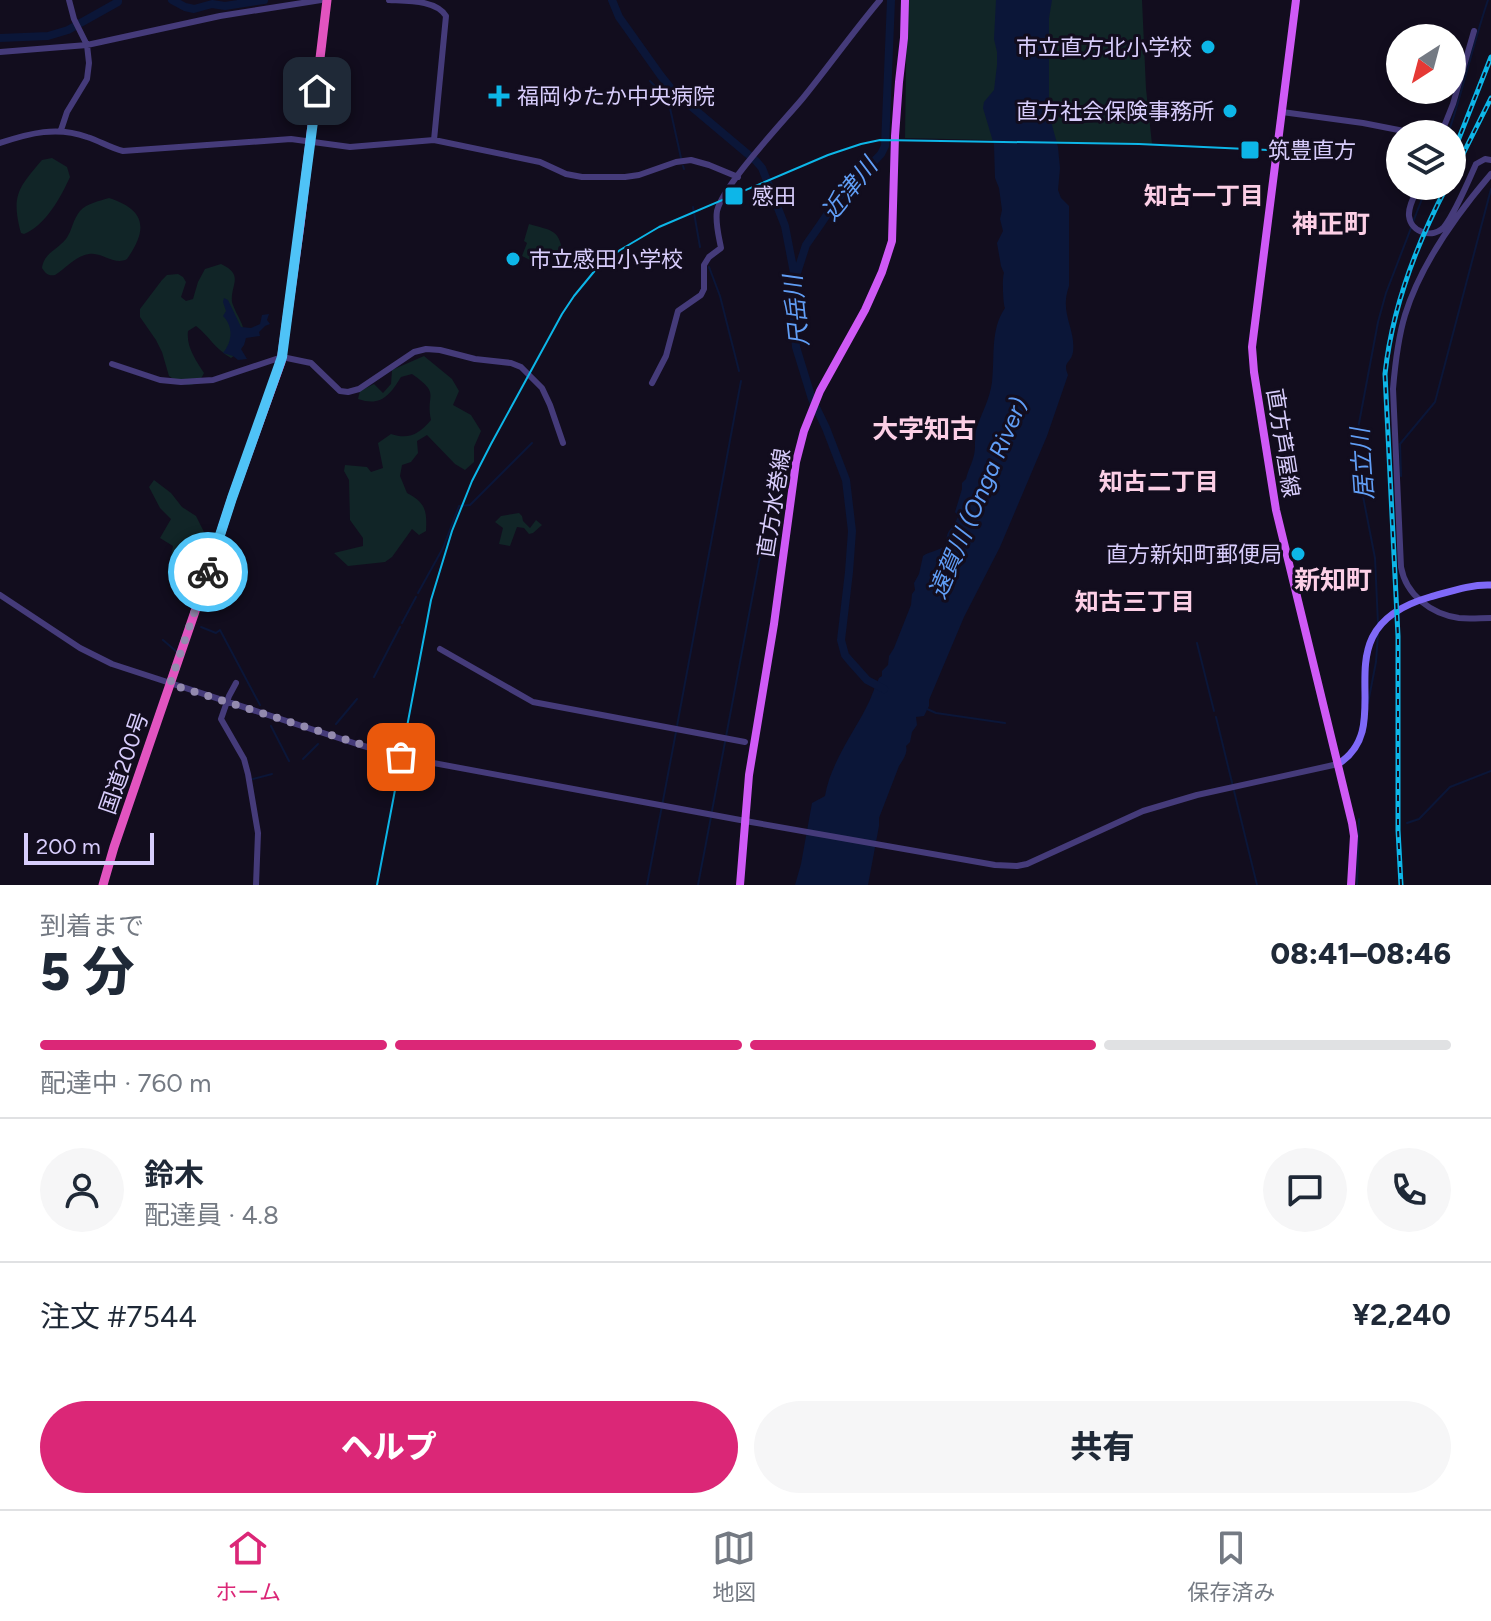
<!DOCTYPE html>
<html lang="ja">
<meta charset="utf-8">
<style>
:root{--surface:#fff;--page:#f6f6f7;--text:#1f2937;--muted:#747a83;--line:#e0e1e3;--accent:#db2777}
body{margin:0;font-family:Figtree,"Noto Sans JP",sans-serif;background:var(--page);color:var(--text);height:100vh;display:flex;flex-direction:column;font-size:30px;white-space:nowrap}
*{box-sizing:border-box;margin:0}
p{font-size:26px;color:var(--muted)}
.icon{flex:none;width:44px;height:44px;fill:none;stroke:currentColor;stroke-width:2;stroke-linecap:round;stroke-linejoin:round}
.map{position:relative;height:885px;overflow:hidden}
.sheet{display:flex;flex-direction:column;background:var(--surface);flex:1}
.sheet>*{flex:none}
.needle{width:52px;rotate:216deg}
.buttons{position:absolute;left:1386px;top:24px;display:grid;gap:16px}
.buttons a{display:grid;place-items:center;width:80px;height:80px;border-radius:50%;background:var(--surface);box-shadow:0 4px 12px #0003;font-size:40px}
.scale{position:absolute;left:24px;bottom:20px;width:130px;box-sizing:border-box;padding-left:8px;border:4px solid #d8cdfc;border-top:0;font-size:22px;line-height:28px;white-space:nowrap;color:#d8cdfc;-webkit-text-stroke:6px #120d1e;paint-order:stroke}
.pin{position:absolute;display:grid;place-items:center;width:68px;height:68px;color:#fff;margin:-34px;border-radius:16px;box-shadow:0 4px 12px #0006}
.courier{position:absolute;display:grid;place-items:center;width:80px;height:80px;margin:-40px;border:6px solid #4fc3f7;border-radius:50%;background:#fff;color:#222;box-shadow:0 2px 10px #0007}
.overview em{font-style:normal;font-weight:800}
.overview div{display:flex;flex-direction:column-reverse}
.overview{display:flex;align-items:center;justify-content:space-between;height:136px;padding:0 40px}
h1{font-size:52px;font-weight:800;line-height:60px}
.bar{display:grid;grid-template-columns:repeat(4,1fr);gap:12px 8px;align-content:center;height:96px;padding:0 40px}
.bar i{height:10px;border-radius:6px;background:var(--line)}
.bar .on{background:var(--accent)}
.bar p{grid-column:span 4}
.line{display:flex;align-items:center;gap:20px;padding:0 40px;border-top:2px solid var(--line)}
.line div{flex:1}
.round{display:grid;place-items:center;flex:none;width:84px;height:84px;border-radius:42px;background:var(--page)}
.button{display:flex;gap:16px;margin-top:auto;padding:16px 40px}
.button a{flex:1;height:92px;border-radius:48px;background:var(--accent);color:#fff;font-size:32px;font-weight:800;line-height:92px;text-align:center}
.button a+a{background:var(--page);color:var(--text)}
.tab-bar{display:flex;justify-content:space-around;align-items:center;height:112px;border-top:2px solid var(--line);background:var(--surface);font-size:22px;color:var(--muted)}
.tab-bar a{display:grid;justify-items:center;gap:4px}
.tab-bar .on{color:var(--accent)}
.map>svg:first-child{display:block}
.green{fill:#112527}
.water{fill:#0b1638}
.lines{fill:none;stroke-linecap:round;stroke-linejoin:round}
.stream{stroke:#0b1638;stroke-width:2}
.river{stroke:#0b1638;stroke-width:8}
.tertiary{stroke:#453b7a;stroke-width:6}
.secondary{stroke:#7f69f7;stroke-width:7}
.primary{stroke:#cf5af6;stroke-width:8}
.trunk{stroke:#e254c0;stroke-width:9}
.tram{stroke:#0db6e8;stroke-width:2}
.rail-casing{stroke:#0db6e8;stroke-width:5}
.rail{stroke:#120d1e;stroke-width:2;stroke-dasharray:6;stroke-linecap:butt}
.done{stroke:#938aae;stroke-width:8;stroke-dasharray:0 14.4}
.route{stroke:#4fc3f7;stroke-width:10}
.poi-dot{fill:#0db6e8;stroke:#120d1e;stroke-width:3}
.labels{text-anchor:middle;dominant-baseline:central;stroke-width:6;stroke-linejoin:round;paint-order:stroke}
.poi-label{font-size:22px;fill:#d8cdfc;stroke:#120d1e;text-anchor:start}
.street-label{font-size:22px;fill:#d8cdfc;stroke:#120d1e}
.water-label{font-size:24px;font-style:italic;fill:#619ef6;stroke:#120d1e}
.neighbourhood-label{font-size:24px;font-weight:bold;fill:#fccfe6;stroke:#120d1e}
.quarter-label{font-size:26px;font-weight:bold;fill:#fccfe6;stroke:#120d1e}
</style>
<div class="map">
<svg width="1491" height="885" viewBox="0 0 1491 885">
<rect width="100%" height="100%" fill="#120d1e"/>
<path class="green" d="M907 0H1142L1146 89 1152 144 905 138Z
M52 158 67 167 70 177C61 197 45 226 24 234L21 233C11 196 18 188 42 160Z
M109 198C146 210 148 229 127 259 114 266 103 252 89 254 77 255 66 268 55 275 48 276 46 274 42 268 44 253 57 250 66 239 72 231 73 219 80 211 87 203 100 201 109 198Z
M529 224C553 231 560 229 563 257L558 262 549 254 540 265 522 256 527 243 524 241Z
M221 264C245 275 230 285 232 302 232 303 236 312 237 314 246 331 251 345 231 358 214 348 210 337 196 326L188 331C186 347 196 360 204 373 196 391 182 386 169 376L162 352 156 340 140 317V309L162 280 167 275 178 274 183 277 186 282 181 297 186 301 193 299 198 282 205 269Z
M424 356 452 379 459 391 453 405 471 415 481 431 474 447V462L465 470 455 464 427 435 417 441 418 453 411 462 402 465 400 476 407 493C426 503 427 511 426 531L419 535 412 529 392 557 385 562 348 566 334 553 363 546V538L350 520 349 480 344 471 345 465 367 467 371 472 383 468 378 443 391 434C409 440 419 434 431 420 425 393 442 395 412 374L401 377C390 395 381 407 358 399L360 391 374 384 383 393 391 384 392 370Z
M154 480 171 493 182 507 196 516 204 532 210 556H185L173 566 167 575 173 546 160 538 171 519 160 508 149 487Z
M519 513 522 516 523 521 530 528 536 520 542 525 533 533 529 534 524 528 517 527 510 546 499 544 503 528 495 522 501 516Z"/>
<path class="water" d="M996 0H1052L1049 18V114L1058 147 1060 168 1058 190 1061 198 1069 206V286C1059 314 1076 328 1073 352 1071 364 1062 361 1068 375L1047 436 1000 547 964 617 929 700V706L924 716 916 717 917 725 912 732 910 742 906 746C908 753 903 760 899 766L879 818V826L868 885H795L801 864 812 803 825 796C830 765 852 735 866 708 871 699 874 688 879 678L882 676V671L888 665 889 656 894 648 911 605 912 594 915 590 914 583 919 574 923 556C930 551 939 551 946 545 946 527 954 530 958 516L955 512 962 489V483L966 479C968 470 972 464 974 455 976 447 974 438 976 430 981 414 990 399 992 382 995 357 990 330 1005 308 1003 304 1002 278 1004 273L1001 266 997 243 1003 231 1000 219 1002 210 999 188 995 178 994 145 983 108 984 102 994 90 997 65V52L994 39Z
M224 298 228 300 241 327 251 328 260 324 262 315 269 314 267 320 270 324 265 326 259 332 260 336 246 338 244 345 241 349 247 359 238 360 233 356 223 353C232 342 234 327 223 316L226 311 223 302Z"/>
<g class="lines">
<path class="stream" d="M650 81 670 102V108L681 158
M1448 134C1463 90 1473 44 1488 0
M683 166 684 169
M693 207 700 247
M1413 222 1427 186
M709 267 720 296 739 371
M1401 476 1400 444 1435 402 1491 189
M418 593 443 548 459 506 470 505 532 443
M402 623 416 597
M1378 624 1375 558 1354 450 1378 322 1386 293 1411 228
M201 627 216 633 220 630 260 705
M163 640 177 652
M1197 643 1214 711
M374 677 400 627
M1368 703 1376 662 1378 634
M927 709 936 713 1005 723
M1216 717 1257 885
M336 724 357 699
M271 726 289 761
M677 726 741 381
M303 759 318 744
M253 779 272 774
M712 811 771 498
M1407 823 1419 819 1450 787 1491 771
M647 885 676 732
M698 885 711 817
M1357 885 1359 819"/>
<path class="river" d="M172 0 185 7 194 9 212 4 225 6 264 0
M612 0 619 17 661 76 674 92 756 161 762 168 785 226 795 278 794 320 796 347 812 399 826 428 846 480 852 531 849 572 841 640 845 655 850 661 867 680 884 689
M0 38 48 36 68 30 118 2V0
M796 276 806 245 820 225 845 188 862 174 881 154 885 146 891 0"/>
<path class="tertiary" d="M389 0C408 1 436 0 446 16L434 140
M0 52 87 45 220 16 321 0
M1282 112 1363 123 1419 134
M61 130 67 112 87 79 89 63 87 45 74 19 69 0
M1441 134 1453 104 1474 31
M0 143C30 133 57 126 87 137 100 141 110 148 123 151L291 139 350 147 434 140 540 162 566 174 582 177H625L639 175 676 162 691 160 709 165 738 177
M1491 174C1456 215 1421 263 1405 315 1398 338 1395 365 1393 389L1401 567C1406 595 1431 614 1459 618 1469 619 1481 618 1491 618
M1419 186C1415 195 1408 206 1409 216 1411 233 1433 239 1444 227 1454 215 1469 180 1476 164L1485 159 1491 160
M112 364 160 380 181 382 213 380 282 357 311 363 340 391 348 392 359 389 414 352 426 349 440 350 475 359 511 363 521 367 542 388 550 405 563 443
M652 383 666 356 678 311 701 295 704 289V265L709 257 721 248C719 237 715 223 717 211 723 185 783 122 803 98 829 66 853 32 880 0
M0 595 80 648 112 664 357 744 401 757 751 822 995 865 1017 866 1027 864 1143 811 1197 795 1338 764
M440 649 533 702 745 742
M236 683 229 696 221 719 244 759 248 774 258 833 256 885"/>
<path class="secondary" d="M1338 764C1403 723 1314 630 1430 597 1449 592 1471 584 1491 585"/>
<path class="primary" d="M1296 0 1252 347 1254 372 1276 510 1352 823 1354 836 1351 885
M740 885 749 775 774 624 796 462 804 431 820 391 865 310 882 272 892 241 895 136 899 82 904 38 905 0"/>
<path class="trunk" d="M103 885 114 847 201 594 232 498 281 362 300 225 327 0"/>
<path class="tram" d="M377 885 431 600 452 531 472 481 491 444 562 314 574 296 597 268 620 250 659 227 828 155 861 144 880 140 1139 144 1268 150"/>
<defs>
<path id="rail" d="M1452 156 1491 57
M1452 176 1491 98
M1401 885 1398 830V636L1385 374C1392 308 1416 245 1447 186"/>
</defs>
<use href="#rail" class="rail-casing"/>
<use href="#rail" class="rail"/>
</g>
<g class="lines">
<path class="done" d="M208 572 170 684 401 757"/>
<path class="route" d="M208 572 232 498 282 357 317 91"/>
</g>
<g class="poi-dot">
<circle cx="1208" cy="47" r="8"/>
<path d="M495 84h8v8h8v8h-8v8h-8v-8h-8v-8h8z"/>
<circle cx="1230" cy="111" r="8"/>
<rect x="1240" y="140" width="20" height="20" rx="4"/>
<rect x="724" y="186" width="20" height="20" rx="4"/>
<circle cx="513" cy="259" r="8"/>
<circle cx="1298" cy="554" r="8"/>
</g>
<g class="labels">
<g class="poi-label">
<text x="1192" y="47" text-anchor="end">市立直方北小学校</text>
<text x="517" y="96">福岡ゆたか中央病院</text>
<text x="1214" y="111" text-anchor="end">直方社会保険事務所</text>
<text x="1268" y="150">筑豊直方</text>
<text x="752" y="196">感田</text>
<text x="529" y="259">市立感田小学校</text>
<text x="1282" y="554" text-anchor="end">直方新知町郵便局</text>
</g>
<g class="street-label">
<text transform="translate(1283 443) rotate(81)">直方芦屋線</text>
<text transform="translate(774 503) rotate(-81)">直方水巻線</text>
<text transform="translate(124 763) rotate(-71)">国道200号</text>
</g>
<g class="water-label">
<text transform="translate(849 189) rotate(-51)">近津川</text>
<text transform="translate(796 311) rotate(-96)">尺岳川</text>
<text transform="translate(1362 464) rotate(-94)">居立川</text>
<text transform="translate(978 498) rotate(-67)">遠賀川 (Onga River)</text>
</g>
<g class="neighbourhood-label">
<text x="1204" y="195">知古一丁目</text>
<text x="1159" y="481">知古二丁目</text>
<text x="1135" y="601">知古三丁目</text>
</g>
<g class="quarter-label">
<text x="1331" y="224">神正町</text>
<text x="924" y="429">大字知古</text>
<text x="1333" y="580">新知町</text>
</g>
</g>
</svg>
<div class="buttons">
<a><svg class="needle" viewBox="-14 -14 28 28"><path d="M0-13l5 13h-10z" fill="#e53935"/><path d="M0 13l5-13h-10z" fill="#747a83"/></svg></a>
<a><svg class="icon" aria-label="layers" viewBox="0 0 24 24"><path d="M12 4l9 5-9 5-9-5zM3 14l9 5 9-5"/></svg></a>
</div>
<div class="scale">200 m</div>
<div class="pin" style="left:401px;top:757px;background:#ea580c"><svg class="icon" aria-label="bag" viewBox="0 0 24 24"><path d="M5 8h14l-1 12H6zM9 8a3 3 0 0 1 6 0"/></svg></div>
<div class="pin" style="left:317px;top:91px;background:#1f2937"><svg class="icon" aria-label="home" viewBox="0 0 24 24"><path d="M3 11l9-7 9 7M6 9v11h12V9"/></svg></div>
<div class="courier" style="left:208px;top:572px"><svg class="icon" aria-label="bike" viewBox="0 0 24 24"><circle cx="6" cy="16" r="4"/><circle cx="18" cy="16" r="4"/><path d="M6 16l4-8h5l3 8M10 8l3 8H6M13 5h3"/></svg></div>
</div>
<section class="sheet">
<div class="overview"><div><h1>5 分</h1><p>到着まで</p></div><em>08:41–08:46</em></div>
<div class="bar"><i class="on"></i><i class="on"></i><i class="on"></i><i></i><p>配達中 · 760 m</p></div>
<div class="line" style="height:144px"><a class="round"><svg class="icon" aria-label="person" viewBox="0 0 24 24"><circle cx="12" cy="8" r="4"/><path d="M4 21q1-7 8-7t8 7"/></svg></a><div><b>鈴木</b><p>配達員 · 4.8</p></div><a class="round"><svg class="icon" aria-label="chat" viewBox="0 0 24 24"><path d="M4 5h16v11H9l-5 4z"/></svg></a><a class="round"><svg class="icon" aria-label="phone" viewBox="0 0 24 24"><path d="M5 4h4l2 5-3 2q2 4 5 5l2-3 5 2v4C11 20 4 13 5 4z"/></svg></a></div>
<div class="line" style="height:104px"><div>注文 #7544</div><b>¥2,240</b></div>
<div class="button"><a>ヘルプ</a><a>共有</a></div>
</section>
<nav class="tab-bar">
<a class="on"><svg class="icon" aria-label="home" viewBox="0 0 24 24"><path d="M3 11l9-7 9 7M6 9v11h12V9"/></svg>ホーム</a>
<a><svg class="icon" aria-label="map" viewBox="0 0 24 24"><path d="M3 6l6-2 6 2 6-2v14l-6 2-6-2-6 2zM9 4v14M15 6v14"/></svg>地図</a>
<a><svg class="icon" aria-label="saved" viewBox="0 0 24 24"><path d="M7 4h10v16l-5-4-5 4z"/></svg>保存済み</a>
</nav>
